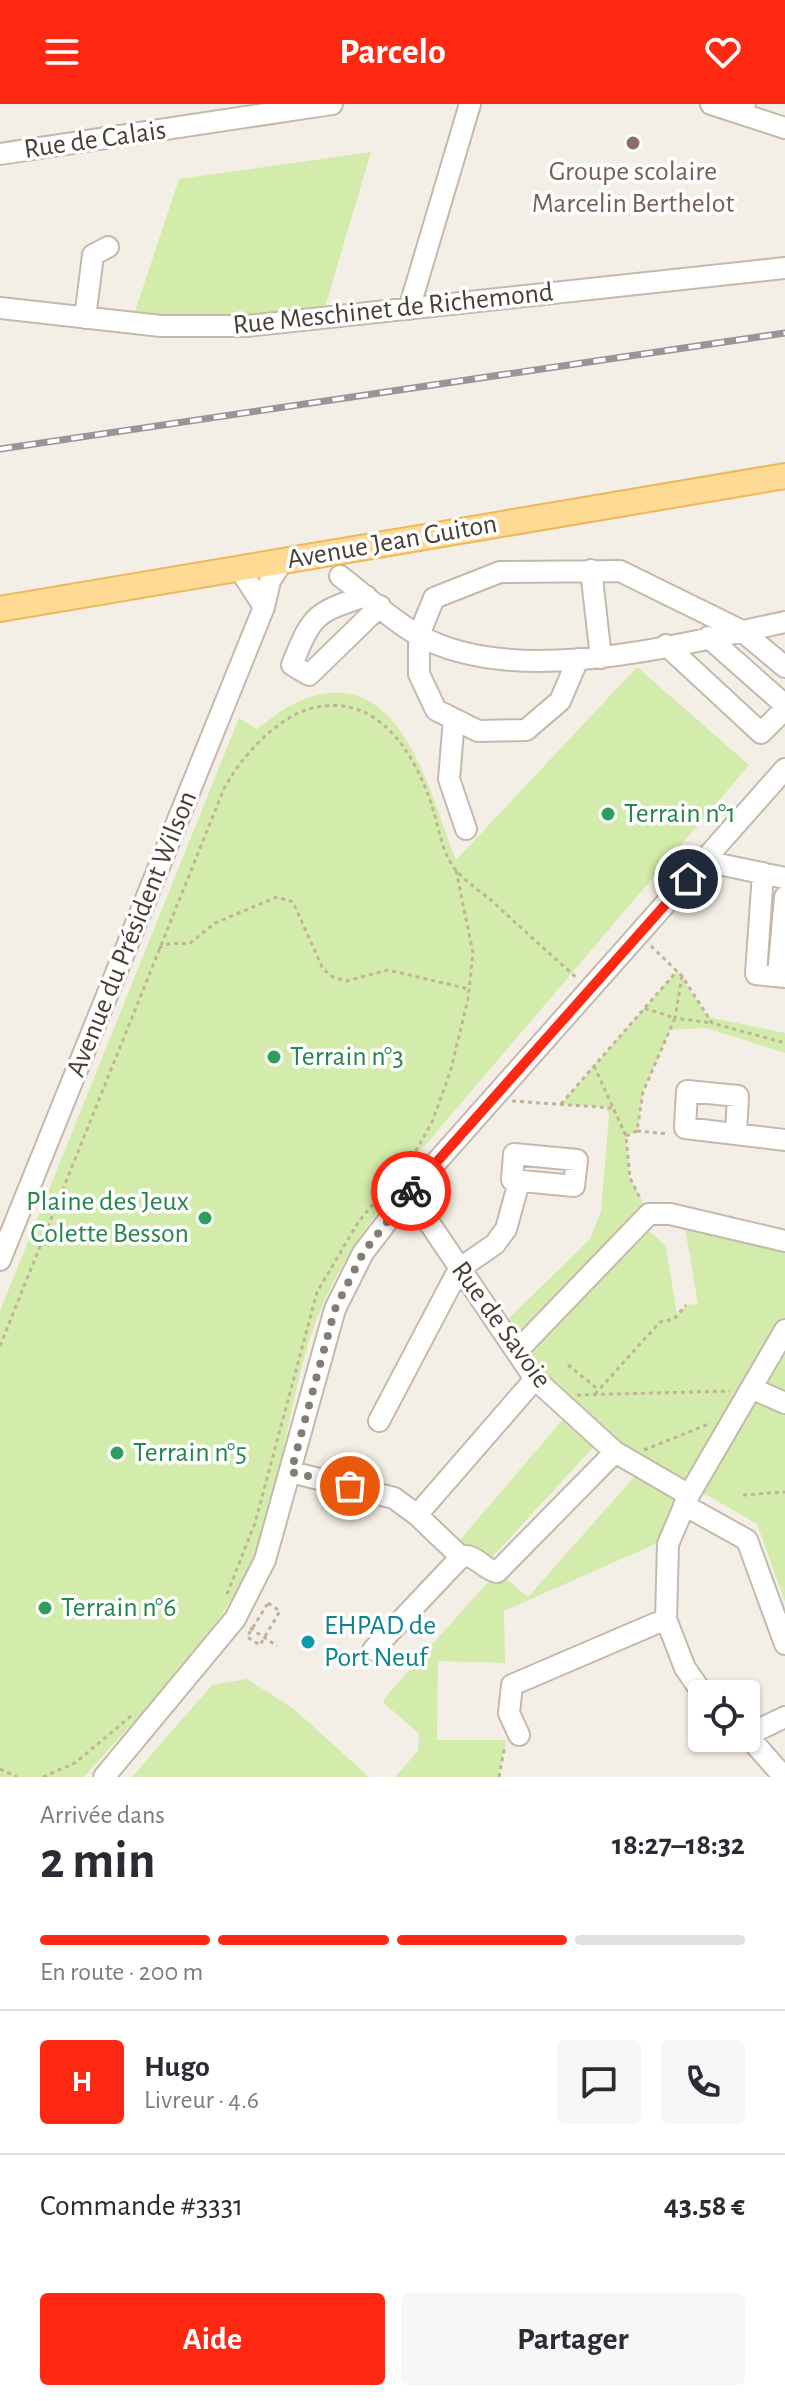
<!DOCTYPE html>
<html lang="fr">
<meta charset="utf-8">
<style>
:root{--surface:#fff;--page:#f7f7f7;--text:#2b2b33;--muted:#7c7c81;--line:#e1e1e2;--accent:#ff2812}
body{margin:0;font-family:"Alegreya Sans",sans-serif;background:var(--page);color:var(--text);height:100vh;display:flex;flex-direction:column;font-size:30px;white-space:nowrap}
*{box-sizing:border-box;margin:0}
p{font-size:26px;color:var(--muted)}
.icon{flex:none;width:44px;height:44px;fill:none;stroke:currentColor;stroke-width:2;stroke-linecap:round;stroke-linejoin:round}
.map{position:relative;height:1673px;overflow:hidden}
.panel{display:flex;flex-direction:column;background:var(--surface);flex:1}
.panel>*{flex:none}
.controls{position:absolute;left:688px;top:1576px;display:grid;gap:16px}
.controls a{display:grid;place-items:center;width:72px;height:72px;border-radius:8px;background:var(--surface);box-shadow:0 2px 6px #0004;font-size:40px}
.pin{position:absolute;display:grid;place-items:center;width:68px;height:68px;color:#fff;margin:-34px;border:4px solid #fff;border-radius:50%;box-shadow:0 2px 8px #0007}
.courier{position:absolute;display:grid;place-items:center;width:80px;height:80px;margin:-40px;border:6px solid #ff2812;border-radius:50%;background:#fff;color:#222;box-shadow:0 2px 10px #0007}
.overview em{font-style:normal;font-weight:600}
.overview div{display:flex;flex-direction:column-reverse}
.overview{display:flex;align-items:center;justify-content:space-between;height:136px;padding:0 40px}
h1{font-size:52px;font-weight:600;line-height:60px}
.bar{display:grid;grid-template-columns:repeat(4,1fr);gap:12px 8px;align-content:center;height:96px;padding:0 40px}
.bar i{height:10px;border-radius:6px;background:var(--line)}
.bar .on{background:var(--accent)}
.bar p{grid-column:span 4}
.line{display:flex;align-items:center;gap:20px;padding:0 40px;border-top:2px solid var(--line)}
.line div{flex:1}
.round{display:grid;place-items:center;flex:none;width:84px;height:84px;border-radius:8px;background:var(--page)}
.cta{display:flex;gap:16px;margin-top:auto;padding:16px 40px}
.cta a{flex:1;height:92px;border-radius:8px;background:var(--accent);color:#fff;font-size:32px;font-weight:600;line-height:92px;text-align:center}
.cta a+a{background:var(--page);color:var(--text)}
header{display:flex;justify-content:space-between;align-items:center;height:104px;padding:0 40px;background:var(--accent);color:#fff;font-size:36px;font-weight:600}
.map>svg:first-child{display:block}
.green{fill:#d3ecab}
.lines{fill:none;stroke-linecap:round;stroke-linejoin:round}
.minor-casing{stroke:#c4b9ab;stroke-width:24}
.major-casing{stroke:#edb85b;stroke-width:28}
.path{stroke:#c3b198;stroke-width:3;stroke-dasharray:4 4;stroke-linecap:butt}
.minor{stroke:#fff;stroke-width:20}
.major{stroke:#ffda94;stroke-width:24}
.rail-casing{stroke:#969696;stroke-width:7}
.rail{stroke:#fff;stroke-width:4;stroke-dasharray:12;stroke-linecap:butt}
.done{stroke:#847d73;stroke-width:8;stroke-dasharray:0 14.4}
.route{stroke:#ff2812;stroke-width:10}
.education-dot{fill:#8d6e63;stroke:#fff;stroke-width:3}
.leisure-dot{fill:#2e9e5b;stroke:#fff;stroke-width:3}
.culture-dot{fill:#0f9aa8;stroke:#fff;stroke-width:3}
.labels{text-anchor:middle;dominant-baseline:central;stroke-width:7;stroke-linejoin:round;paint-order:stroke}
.street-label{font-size:28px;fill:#483f35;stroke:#fff}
.education-label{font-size:28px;fill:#785e54;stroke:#fff}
.leisure-label{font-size:28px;fill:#27864d;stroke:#fff;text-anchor:start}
.culture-label{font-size:28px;fill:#0d838f;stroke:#fff;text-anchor:start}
</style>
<header><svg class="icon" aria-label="menu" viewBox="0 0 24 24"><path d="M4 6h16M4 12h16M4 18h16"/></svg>Parcelo<svg class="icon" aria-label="heart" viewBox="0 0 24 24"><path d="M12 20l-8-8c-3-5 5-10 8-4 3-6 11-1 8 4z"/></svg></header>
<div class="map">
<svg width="785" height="1673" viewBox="0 0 785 1673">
<rect width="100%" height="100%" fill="#f4efe6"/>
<path class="green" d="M371 48 323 210 242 217 133 213 179 75Z
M637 563 749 661 388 1085 391 1089C358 1134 329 1177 311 1231 286 1309 281 1395 245 1470 208 1547 140 1609 84 1673H0V1207L239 614 257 625C270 616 283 604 298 598 401 551 430 692 456 756Z
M677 867 708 913 785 929V949L706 924 670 926 643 988 637 1027 626 1032 630 1074 649 1110 640 1119 666 1142 677 1211 686 1201 698 1200 683 1113 785 1137V1498L757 1420 693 1383 671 1433 504 1507 505 1559 438 1557 437 1636H506L499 1673H395L418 1647 419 1630 383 1598 387 1591 497 1468 528 1493 642 1364 601 1335 483 1463 452 1445 570 1307 502 1221 590 1135 601 1107 609 1011 605 1003 561 1000Z
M247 1575 294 1605 369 1673H132L212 1581Z"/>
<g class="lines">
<defs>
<path id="minor" d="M711 0 742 10
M745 0 742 10 785 24
M0 50 332 0
M0 204 161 222H247L785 164
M409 205 470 0
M85 214 93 151 108 143
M239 464 264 503
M591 466 601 554
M340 472C365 491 391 516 418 531 517 586 680 540 785 518
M366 492C316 508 312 510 292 561L309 571 380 502
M708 533 785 601
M666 541 761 629 785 605
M578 555 560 597 526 626 478 627 436 606 419 570V531L434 494 500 468 620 467 742 527 785 563
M454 615 449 675 466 725
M704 757 785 774
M763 769 756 870 785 873
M778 872 785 793
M736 1028 738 992 687 987 685 1024 785 1036
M514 1050 577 1056 574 1082 512 1076Z
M409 1089 535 1275 615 1348 689 1391
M0 1156 264 503 270 477 283 456
M518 1246 649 1110H670L785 1137
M751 1284 785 1299
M379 1317 459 1165 495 1140 506 1125 519 1078
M291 1368 394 1394 417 1411 535 1275
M684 1401 747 1436 785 1540
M417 1411 461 1453C474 1448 484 1466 497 1468L615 1348
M373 1546 461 1453
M703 1590 685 1564 666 1515 668 1440 689 1391 785 1226
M746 1630 784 1673
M519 1631 509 1609 512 1581 666 1515
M748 1631 785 1613
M104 1673 235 1515 265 1456 335 1205 363 1149 409 1089 785 665"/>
<path id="major" d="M0 505 785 372"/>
</defs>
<use href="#minor" class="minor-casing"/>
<use href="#major" class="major-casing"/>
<path class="path" d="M651 842 682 872 712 919 785 939
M159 844 171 839 189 840 215 819 277 793 293 798 323 865 333 873 346 877 388 866 469 885
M682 872 675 914 712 919
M594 962 626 1032 630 1074 641 1096
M512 997 612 1004
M561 1000 677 867
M637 1027 669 1030
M626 1032 637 1027 643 988 675 914 644 904
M0 1242 223 687C238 656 275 615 309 605 376 586 414 647 432 702 439 723 441 747 455 765 465 777 480 787 492 797 520 823 549 849 578 875
M568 1261 599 1286
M595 1290 660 1218 674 1215 686 1201
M577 1291 730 1287
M644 1346 711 1319
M743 1391 785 1388
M227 1490 255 1419 317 1188 359 1117 414 1050 432 1018 450 969 468 895 473 849 456 766
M268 1499 280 1507 260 1541 247 1533Z
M250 1524 277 1542
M0 1665 17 1673
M43 1673 75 1659 131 1612
M499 1673 505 1641"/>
<use href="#minor" class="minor"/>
<use href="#major" class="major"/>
<defs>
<path id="rail" d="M0 345 785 229"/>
</defs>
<use href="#rail" class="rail-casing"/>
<use href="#rail" class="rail"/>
</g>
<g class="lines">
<path class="done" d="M350 1382 291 1368 335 1205 363 1149 411 1087"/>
<path class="route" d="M411 1087 688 775"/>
</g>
<circle class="education-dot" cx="633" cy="39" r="8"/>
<g class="leisure-dot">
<circle cx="608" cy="710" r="8"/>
<circle cx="274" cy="953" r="8"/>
<circle cx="205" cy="1114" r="8"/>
<circle cx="117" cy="1349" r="8"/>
<circle cx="45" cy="1504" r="8"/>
</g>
<circle class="culture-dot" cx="308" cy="1538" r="8"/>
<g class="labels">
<g class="street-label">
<text transform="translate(95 36) rotate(-8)">Rue de Calais</text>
<text transform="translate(393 205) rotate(-6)">Rue Meschinet de Richemond</text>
<text transform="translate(392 438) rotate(-10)">Avenue Jean Guiton</text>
<text transform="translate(132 830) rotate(-68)">Avenue du Président Wilson</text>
<text transform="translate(501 1221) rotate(54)">Rue de Savoie</text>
</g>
<g class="education-label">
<text x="633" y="68">Groupe scolaire<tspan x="633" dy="32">Marcelin Berthelot</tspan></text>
</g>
<g class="leisure-label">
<text x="624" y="710">Terrain n°1</text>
<text x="290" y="953">Terrain n°3</text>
<text x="189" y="1098" text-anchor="end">Plaine des Jeux<tspan x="189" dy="32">Colette Besson</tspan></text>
<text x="133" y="1349">Terrain n°5</text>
<text x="61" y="1504">Terrain n°6</text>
</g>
<g class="culture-label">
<text x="324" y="1522">EHPAD de<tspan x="324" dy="32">Port Neuf</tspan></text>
</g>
</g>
</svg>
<div class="controls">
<a><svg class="icon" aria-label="locate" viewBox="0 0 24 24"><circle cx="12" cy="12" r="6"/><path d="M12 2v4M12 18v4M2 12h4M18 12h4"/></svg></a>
</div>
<div class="pin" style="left:350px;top:1382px;background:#ea580c"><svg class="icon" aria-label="bag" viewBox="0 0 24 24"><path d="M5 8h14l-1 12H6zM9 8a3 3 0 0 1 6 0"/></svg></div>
<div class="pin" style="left:688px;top:775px;background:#1f2937"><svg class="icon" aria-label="home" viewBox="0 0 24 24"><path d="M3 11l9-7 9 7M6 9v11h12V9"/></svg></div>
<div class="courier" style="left:411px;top:1087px"><svg class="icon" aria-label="bike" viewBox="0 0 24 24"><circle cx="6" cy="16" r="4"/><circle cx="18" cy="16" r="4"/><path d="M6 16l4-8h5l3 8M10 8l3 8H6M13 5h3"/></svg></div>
</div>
<section class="panel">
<div class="overview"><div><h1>2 min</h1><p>Arrivée dans</p></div><em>18:27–18:32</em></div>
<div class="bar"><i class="on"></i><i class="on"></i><i class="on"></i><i></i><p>En route · 200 m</p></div>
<div class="line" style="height:144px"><b class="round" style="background:var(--accent);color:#fff">H</b><div><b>Hugo</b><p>Livreur · 4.6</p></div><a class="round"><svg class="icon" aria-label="chat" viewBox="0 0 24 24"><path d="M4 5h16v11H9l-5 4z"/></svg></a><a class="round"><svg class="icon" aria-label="phone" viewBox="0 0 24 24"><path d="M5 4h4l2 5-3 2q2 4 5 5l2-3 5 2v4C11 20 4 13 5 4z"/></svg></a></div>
<div class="line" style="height:104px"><div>Commande #3331</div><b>43.58 €</b></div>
<div class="cta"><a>Aide</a><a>Partager</a></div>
</section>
